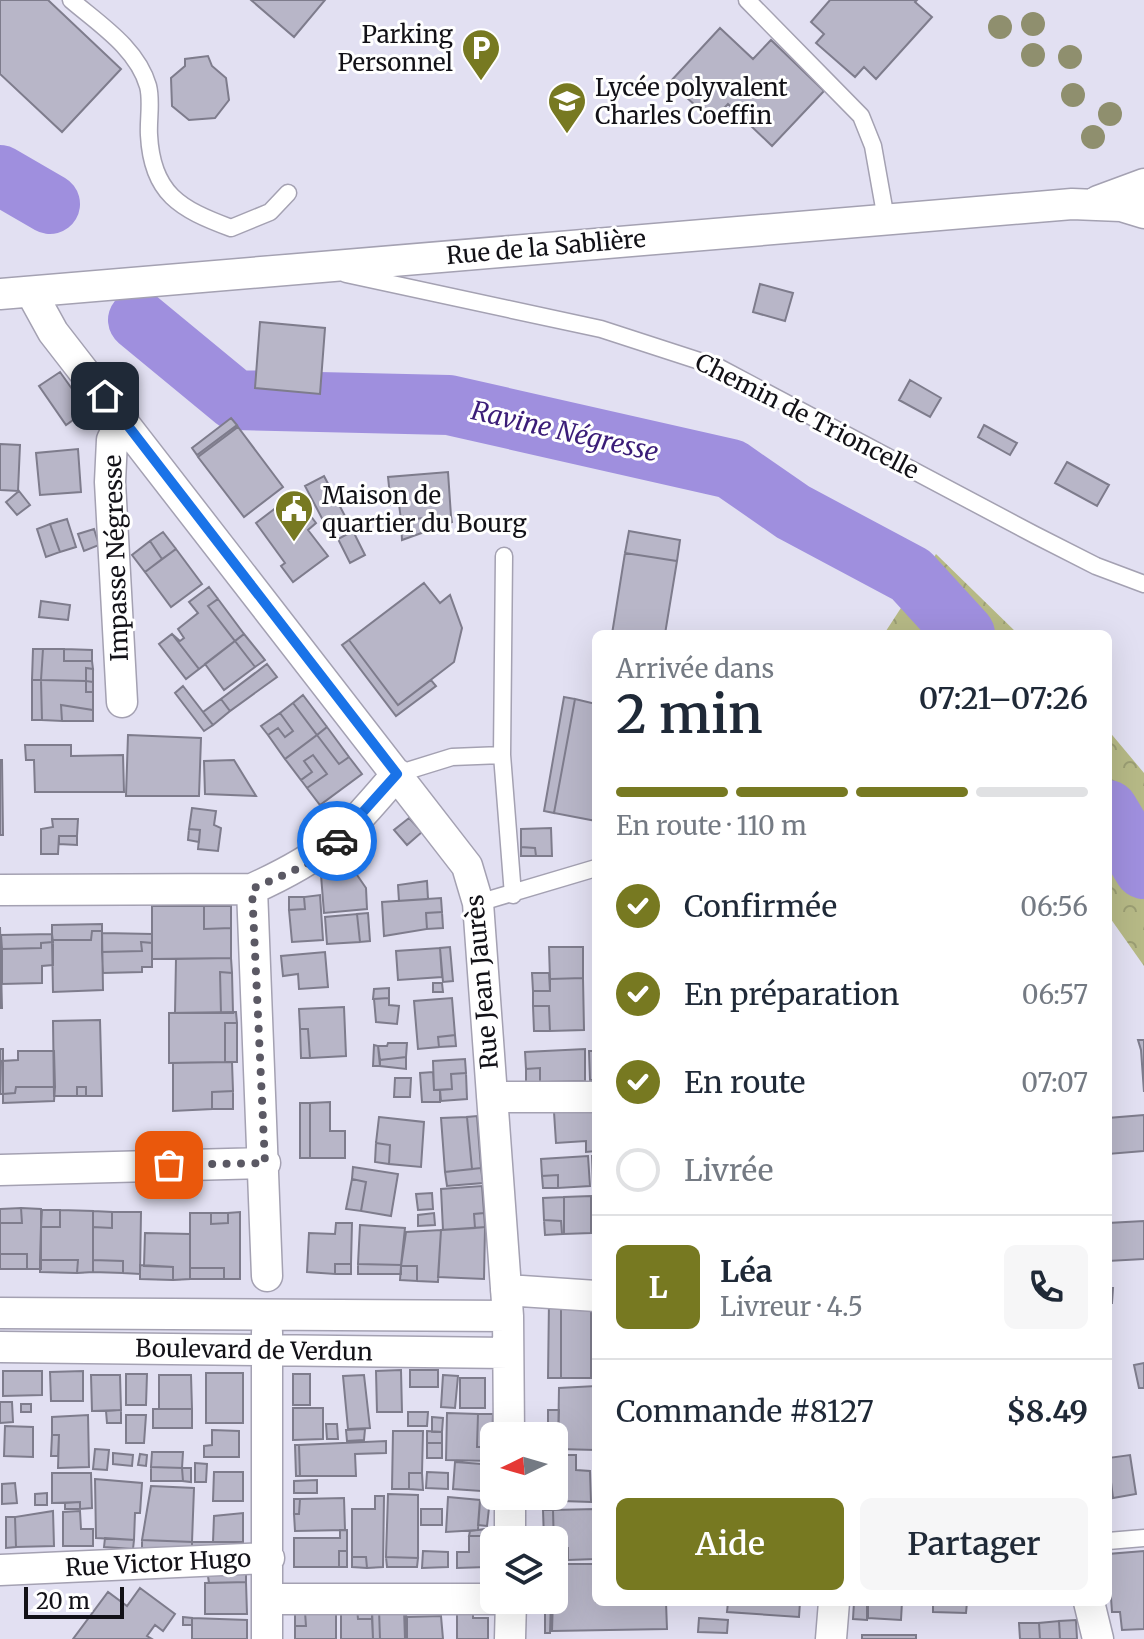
<!DOCTYPE html>
<html lang="fr">
<meta charset="utf-8">
<style>
:root{--surface:#fff;--page:#f6f6f7;--text:#1f2937;--muted:#747a83;--line:#e0e1e3;--accent:#777921}
body{margin:0;font-family:Merriweather,serif;background:var(--page);color:var(--text);height:100vh;display:flex;flex-direction:column;font-size:30px;white-space:nowrap}
*{box-sizing:border-box;margin:0}
p{font-size:26px;color:var(--muted)}
.icon{flex:none;width:44px;height:44px;fill:none;stroke:currentColor;stroke-width:2;stroke-linecap:round;stroke-linejoin:round}
.map{position:relative;flex:1;overflow:hidden}
.details{position:absolute;left:592px;top:630px;width:520px;height:976px;display:flex;flex-direction:column;background:var(--surface);border-radius:12px;box-shadow:0 8px 32px #0002}
.details>*{flex:none}
.needle{width:52px;rotate:265deg}
.buttons{position:absolute;left:480px;top:1422px;display:grid;gap:16px}
.buttons a{display:grid;place-items:center;width:88px;height:88px;border-radius:12px;background:var(--surface);box-shadow:0 8px 32px #0002;font-size:40px}
.scale{position:absolute;left:24px;bottom:20px;width:100px;box-sizing:border-box;padding-left:8px;border:4px solid #121117;border-top:0;font-size:22px;line-height:28px;white-space:nowrap;color:#121117;-webkit-text-stroke:6px #fff;paint-order:stroke}
.pin{position:absolute;display:grid;place-items:center;width:68px;height:68px;color:#fff;margin:-34px;border-radius:16px;box-shadow:0 4px 12px #0006}
.courier{position:absolute;display:grid;place-items:center;width:80px;height:80px;margin:-40px;border:6px solid #1a73e8;border-radius:50%;background:#fff;color:#222;box-shadow:0 2px 10px #0007}
.summary em{font-style:normal;font-weight:600}
.summary div{display:flex;flex-direction:column-reverse}
.summary{display:flex;align-items:center;justify-content:space-between;height:136px;padding:0 24px}
h1{font-size:52px;font-weight:600;line-height:60px}
.bar{display:grid;grid-template-columns:repeat(4,1fr);gap:12px 8px;align-content:center;height:96px;padding:0 24px}
.bar i{height:10px;border-radius:6px;background:var(--line)}
.bar .current{background:var(--accent)}
.bar p{grid-column:span 4}
.line{display:flex;align-items:center;gap:20px;padding:0 24px;border-top:2px solid var(--line)}
.line div{flex:1}
.round{display:grid;place-items:center;flex:none;width:84px;height:84px;border-radius:12px;background:var(--page)}
ol{padding:0 24px;list-style:none}
li{display:flex;align-items:center;gap:24px;height:88px}
li p{margin-inline-start:auto}
li .icon{padding:8px;border-radius:50%;background:var(--accent);color:#fff;stroke-width:4}
li:last-child{color:var(--muted)}
li i{width:44px;height:44px;border:4px solid var(--line);border-radius:50%}
.button{display:flex;gap:16px;margin-top:auto;padding:16px 24px}
.button a{flex:1;height:92px;border-radius:12px;background:var(--accent);color:#fff;font-size:32px;font-weight:600;line-height:92px;text-align:center}
.button a+a{background:var(--page);color:var(--text)}
.map>svg:first-child{display:block}
.forest{fill:url(#forest-crowns)}
.lines{fill:none;stroke-linecap:round;stroke-linejoin:round}
.river{stroke:#9f8fde;stroke-width:60}
.building{fill:#b8b6c8;stroke:#7e7c8c;stroke-width:2}
.lane-casing{stroke:#a4a1b2;stroke-width:19}
.street-casing{stroke:#a4a1b2;stroke-width:33}
.lane{stroke:#fff;stroke-width:16}
.street{stroke:#fff;stroke-width:30}
.tree{fill:#8f8f6e}
.done{stroke:#5b5964;stroke-width:8;stroke-dasharray:0 14.4}
.route{stroke:#1a73e8;stroke-width:10}
.labels{text-anchor:middle;dominant-baseline:central;stroke-width:6;stroke-linejoin:round;paint-order:stroke}
.poi-label{font-size:24px;fill:#121117;stroke:#fff;text-anchor:start}
.street-label{font-size:24px;fill:#121117;stroke:#fff}
.water-label{font-size:26px;font-style:italic;fill:#3b1d78;stroke:#fff}
</style>
<div class="map">
<svg width="1144" height="1639" viewBox="0 0 1144 1639">
<defs>
<pattern id="forest-crowns" width="20" height="18" patternUnits="userSpaceOnUse" patternTransform="scale(2)"><rect width="20" height="18" fill="#b6b986"/><path d="M2 6a3 3 0 1 1 6 0M12 15a3 3 0 1 1 6 0" fill="none" stroke="#9b9e73"/></pattern>
</defs>
<rect width="100%" height="100%" fill="#e2e0f2"/>
<path class="forest" d="M936 554 1018 634H884Z
M1108 730 1144 773V966L1108 915Z"/>
<g class="lines">
<path class="river" d="M0 175 50 204
M138 320 235 400 449 405 731 469 793 512 911 575 965 634
M1108 810 1144 869"/>
</g>
<path class="building" d="M0 0H48L121 69 62 132 0 74Z
M251 0H325L294 37Z
M830 0H917L915 2 932 17 876 79 864 67 855 77 816 43 824 34 811 22Z
M720 28 753 59 771 40 824 91 772 146 728 104 712 121 670 82Z
M208 56 212 66 226 78 229 100 215 118 189 120 172 106 171 78 185 66V59Z
M760 284 793 293 785 321 753 312Z
M260 322 325 328 320 394 255 388Z
M60 372 87 410 66 425 39 386Z
M910 380 941 398 930 417 899 400Z
M231 418 237 425 197 455 192 448Z
M984 425 1017 443 1010 455 978 437Z
M238 427 283 487 244 517 198 457Z
M0 444 20 445 18 491 0 490Z
M78 449 81 492 40 495 36 453Z
M1067 462 1109 485 1097 506 1055 483Z
M448 472 451 516 401 520 399 504 391 505 388 477Z
M324 476 345 516 326 526 305 486Z
M19 491 30 505 17 515 6 502Z
M294 494 316 523 308 530 328 556 293 582 281 566 285 563 256 523Z
M451 516 452 522 402 540 401 520Z
M67 519 76 547 60 552 50 524Z
M50 524 60 552 46 557 37 529Z
M94 529 99 545 84 551 78 534Z
M353 531 365 555 350 563 338 539Z
M629 531 680 540 677 561 625 553Z
M163 532 176 549 162 559 150 541Z
M150 541 162 559 145 572 132 555Z
M176 549 202 584 171 607 145 572Z
M625 553 677 561 665 634H612Z
M424 583 440 603 450 595 462 628 454 662 398 705 349 640Z
M209 587 218 599 208 606 235 641 199 669 172 634 180 641 184 638 178 629 198 613 189 602Z
M218 599 244 634 235 641 208 606Z
M41 601 70 605 68 620 39 617Z
M172 634 199 669 186 679 159 644Z
M244 634 265 660 255 667 235 641Z
M349 640 398 705 431 680 436 686 396 716 342 645Z
M235 641 255 667 224 690 205 664Z
M33 649H43L41 680H32Z
M43 649H64V661H92L93 669 86 668V681L41 680Z
M64 649 92 650V661H64Z
M267 664 277 677 230 711 221 699Z
M86 668 93 669V682L86 681Z
M32 680H41L42 720H32Z
M41 680 86 681V692H93V710L61 705 62 721 42 720Z
M86 681 93 682V692H86Z
M183 686 213 725 204 731 175 693Z
M303 695 327 727 317 735 293 703Z
M564 697 575 699 554 813 544 811Z
M221 699 230 711 213 725 203 712Z
M575 699 596 704V821L554 813Z
M293 703 317 735 285 759 268 735 278 728 285 737 293 731 280 713Z
M61 705 93 710V721H62Z
M280 713 293 731 285 737 278 728 268 735 261 726Z
M327 727 349 757 339 764 317 735Z
M128 735 201 738 199 796H126Z
M317 735 339 764 349 757 362 774 320 805 307 788 327 774 313 755 304 761 312 772 301 780 285 759Z
M25 745H71V756L123 755 124 792H35L34 760H26Z
M313 755 327 774 307 788 301 780 312 772 304 761Z
M0 760H2L3 835H0Z
M234 760 256 796 205 794 204 761Z
M192 808 216 811 214 825 221 828 218 851 198 849 200 830 189 829Z
M409 818 422 832 407 845 394 830Z
M52 819H78L77 836H59L58 854H41V829L53 827Z
M551 828 552 856H536L535 848 521 847V829Z
M189 829 200 830 199 842 188 840Z
M59 836H77V845L59 844Z
M521 847 535 848 536 856H521Z
M355 872 366 888 367 909 324 913 321 875Z
M427 881 428 899 399 901 398 885Z
M320 895 323 940 292 942 289 910 305 909 304 897Z
M289 897H304L305 909 289 910Z
M441 898 442 912 426 913 427 929 384 936 382 902Z
M152 906H204V929L231 928V958L152 959Z
M204 906H231V928L204 929Z
M442 912 443 928 427 929 426 913Z
M368 913 370 941 360 942 357 914Z
M357 914 360 942 327 944 325 917Z
M102 924V931H92L91 940H52V925Z
M0 927 2 1008H0Z
M92 931H102L103 990 53 992 52 940H91Z
M102 933 152 934V943L141 942 142 951 102 952Z
M52 934 53 942 41 943V948L2 949 1 935Z
M53 942V965L42 966V983L2 984V949L41 948V943Z
M141 942 152 943V967H142V972L103 973 102 952 142 951Z
M450 947 453 981 443 982 440 948Z
M549 947H583V978L550 979Z
M440 948 442 977 398 980 396 951Z
M325 952 328 987 299 989 298 974 283 976 281 956Z
M231 958 232 973 220 972 221 1013H175L176 959Z
M220 972 232 973 233 1013H221Z
M532 973H549L550 991H533Z
M583 978 584 1030 550 1031 549 1006H533V991H550V979Z
M433 983H442L443 992H433Z
M389 988V998L373 999 374 989Z
M389 998V1005L399 1006 397 1024 376 1022 374 999Z
M452 998 455 1035 438 1037 439 1047 418 1049 414 1001Z
M533 1006H549L550 1031H534Z
M344 1007 346 1056 310 1058 308 1029H300L299 1009Z
M236 1012 237 1023H225V1062L169 1063V1013Z
M100 1020 102 1096H86V1087H77V1096H54L53 1021Z
M225 1023H237V1062H225Z
M300 1029H308L310 1058H301Z
M455 1035 456 1046 439 1047 438 1037Z
M1138 1040H1144V1092L1141 1050Z
M388 1043H407L406 1057 380 1060 378 1046H387Z
M374 1045 378 1046 380 1066H373Z
M0 1049H3V1094H0Z
M585 1049V1081L540 1082V1068L526 1069 525 1052Z
M18 1051H54L55 1087H16L15 1093 3 1094 2 1061 18 1060Z
M589 1051H596V1080H590Z
M406 1057V1069L380 1066V1060Z
M465 1059 466 1073 451 1074 452 1089 434 1090 433 1061Z
M232 1062 233 1091 212 1092V1109L173 1111V1063Z
M540 1068V1082L526 1083V1069Z
M433 1072 434 1090H440V1102H422L420 1073Z
M466 1073 467 1099 441 1101 440 1090 452 1089 451 1074Z
M395 1078H411L410 1097H394Z
M16 1087H55L54 1101 3 1103V1094L15 1093Z
M77 1087H86V1096H77Z
M233 1091V1109H212V1092Z
M330 1102V1131H345V1158H310V1103Z
M300 1103H310V1158H300Z
M596 1106V1151L586 1152V1141L556 1143 554 1112Z
M1144 1115V1151L1108 1154V1118Z
M477 1116 481 1168 472 1169 467 1117Z
M379 1117 424 1122 421 1167 389 1164 390 1145 376 1143Z
M467 1117 472 1169 445 1172 441 1118Z
M376 1143 390 1145 389 1164 375 1162Z
M588 1156 590 1186 558 1188V1175L542 1176 541 1159Z
M592 1156H596V1185L593 1186Z
M353 1167 398 1174 391 1216 361 1211 366 1182 352 1179Z
M481 1168 483 1183 447 1186 445 1172Z
M558 1175V1188H543L542 1176Z
M352 1179 366 1182 361 1211 346 1209Z
M482 1186 484 1213 474 1214 475 1228 443 1230 441 1189Z
M432 1193 433 1209 418 1210 416 1194Z
M591 1196V1233L564 1234V1197Z
M564 1197V1234H562L561 1221 544 1220 543 1198Z
M21 1208 41 1209V1269H27V1254H0V1223H22Z
M21 1208 22 1223H0V1209Z
M42 1210H60V1227H41Z
M60 1210 93 1211V1272L77 1273 78 1260H40L41 1227H60Z
M93 1211 112 1212V1228L93 1227Z
M112 1212H141L140 1274 123 1273V1261L93 1260V1227L112 1228Z
M240 1212V1279H224V1268H190V1213H211V1224L228 1223V1213Z
M211 1213H228V1223L211 1224Z
M434 1213 435 1225 418 1226V1215Z
M484 1213 485 1227 475 1228 474 1214Z
M544 1220 561 1221 562 1234 545 1235Z
M1144 1221V1259L1108 1261V1223Z
M336 1223H352L351 1264H335V1274L307 1272 309 1233 335 1234Z
M360 1225 405 1228 401 1265 358 1264Z
M485 1227 484 1279 438 1277 441 1230Z
M441 1230 438 1282 417 1281V1266H401L406 1232Z
M145 1233 190 1234V1279L173 1280V1267L144 1266Z
M0 1254H27V1269H0Z
M40 1260H78L77 1273 40 1272Z
M93 1260 123 1261V1273L93 1272Z
M335 1264H351V1274H335Z
M358 1264 401 1265V1274H358Z
M140 1265 173 1267V1280L140 1279Z
M401 1266H417V1281L400 1280Z
M190 1268H224V1279H190Z
M1108 1288H1113L1112 1303H1108Z
M549 1301 561 1302V1378H548Z
M561 1302 591 1305V1378H561Z
M1144 1363V1388H1139L1134 1365Z
M401 1370 402 1412H377L376 1371Z
M410 1370H438V1387H410Z
M3 1371H42V1395L3 1396Z
M83 1371V1401H51L50 1372Z
M206 1373H243V1423H206Z
M126 1374H147L146 1405H126Z
M293 1374H310V1405H293Z
M91 1375H120L121 1410 92 1411Z
M159 1375H191L192 1409H159Z
M364 1375 370 1428 348 1429 343 1376Z
M443 1375 458 1376 455 1408 441 1407Z
M460 1378H485V1408H460Z
M596 1386V1450L558 1449 559 1388Z
M0 1402H12L13 1422 0 1423Z
M21 1404H31V1412H21Z
M293 1408H323V1439L293 1440Z
M153 1409H192V1428H153Z
M121 1410V1423H107L106 1411Z
M548 1410H559L558 1449H554V1436H548Z
M408 1412H428L427 1426H408Z
M447 1413 478 1414 477 1447H492L491 1461 446 1460Z
M478 1414H493L492 1447H477Z
M88 1415 89 1467 58 1468 59 1435H52V1417Z
M126 1415H146L144 1443H126Z
M432 1417 443 1418 442 1432H432Z
M326 1424H337L338 1439H327Z
M5 1426 33 1427V1457L4 1456Z
M365 1429 364 1440 347 1441 346 1430Z
M212 1430 239 1431V1457H204V1446L212 1445Z
M393 1431H423L422 1473H409V1489H392Z
M427 1431 442 1432V1443H427Z
M52 1435H59L58 1456H51Z
M386 1441V1453L355 1454 356 1476H300L299 1445Z
M427 1443H442V1458H427Z
M295 1445H299L300 1476H296Z
M95 1449 109 1450 107 1470 93 1469Z
M152 1452H183L182 1468 151 1467Z
M113 1453 133 1455 132 1466 113 1464Z
M140 1454 147 1455 146 1466 138 1465Z
M554 1455H576V1470L590 1471 591 1502 562 1501V1473H554Z
M1130 1455 1136 1494 1113 1498 1108 1458Z
M593 1461H596V1502H594Z
M455 1462 482 1464 481 1491 453 1489Z
M195 1463 207 1464 206 1482H195Z
M482 1464 491 1465 490 1492 481 1491Z
M151 1467 182 1468 183 1481H151Z
M182 1468H191V1482L183 1481Z
M214 1472H243V1501H213Z
M427 1472 448 1473V1489L426 1488Z
M52 1473H91L92 1508 80 1509V1502L52 1503Z
M409 1473H422L423 1490 409 1489Z
M554 1473H562V1501H548V1496H554Z
M95 1479 142 1483 140 1513H135L134 1540 96 1538Z
M317 1480V1493H294V1481Z
M15 1483 17 1503 2 1504V1484Z
M151 1486 194 1488 192 1542 142 1540Z
M47 1493V1505H35V1494Z
M388 1494 418 1495V1558L386 1557Z
M375 1496H384L383 1567 367 1568 366 1557H352V1509H375Z
M448 1497 480 1500 478 1530 446 1532Z
M344 1498 345 1530 295 1531 294 1514H299L300 1499Z
M294 1499H300L299 1514H294Z
M490 1499 487 1526 478 1525 480 1500Z
M80 1502V1509H65V1503Z
M421 1509H442V1525H421Z
M596 1509V1559L568 1560V1548H554L553 1510Z
M543 1510H553L554 1548H568V1560L554 1561V1540H544Z
M53 1511 54 1546 16 1547 15 1517Z
M80 1511 81 1529H93V1546H63V1512Z
M243 1513V1542H213L214 1516Z
M6 1517H15L16 1547 6 1548Z
M486 1529V1536H469L470 1531Z
M340 1530H347V1551H339V1567H294V1538H340Z
M469 1536H486V1567L457 1568V1552H469Z
M105 1538 134 1540 133 1549 104 1547Z
M142 1540 192 1542V1550L142 1548Z
M192 1542H243V1551H192Z
M339 1551H347V1567H339Z
M423 1551 448 1552V1567L422 1568Z
M1144 1551V1629L1122 1630 1120 1612H1112L1108 1554Z
M352 1557H366L367 1568 352 1567Z
M386 1557 418 1558 417 1567H387Z
M554 1564H596V1602H666L667 1629 552 1631Z
M207 1570H246V1582L209 1583Z
M246 1582 247 1614H205V1583Z
M140 1588 175 1614 163 1631 155 1625 147 1636 152 1639H73L108 1592 127 1606Z
M545 1600H551L550 1633H545Z
M728 1602H800L799 1617 727 1612Z
M854 1602H867V1620L853 1619Z
M868 1602H902L901 1620 868 1618Z
M933 1602H967L966 1613 933 1612Z
M341 1608H357L358 1619H372L373 1639H341Z
M357 1608H372V1619H358Z
M372 1608 379 1609 380 1639H373Z
M379 1609H404L405 1639H380Z
M404 1609 406 1610 407 1639H405Z
M457 1609H473V1618H488V1639H457Z
M295 1611 305 1612 306 1626H295Z
M305 1612H336V1639H295V1626H306Z
M441 1616 443 1639H407V1617Z
M183 1617 192 1618V1625H183Z
M192 1618 247 1620V1639H192Z
M699 1618 728 1620 727 1633 698 1632Z
M1076 1620 1077 1639H1060L1059 1621Z
M1059 1621 1060 1639H1040L1039 1623Z
M1019 1623H1039L1040 1639H1020Z
M862 1635H916V1639H862Z"/>
<g class="lines">
<defs>
<path id="lane" d="M71 0C99 24 137 48 148 86 152 101 148 120 149 135 152 194 180 209 231 228L270 212 288 193
M747 0 861 116 873 146 886 219
M346 274 601 329 718 367 1035 535 1096 566 1144 584
M504 556 502 755 513 895
M397 774 452 757 502 755
M478 903 596 868
M1108 1541 1144 1538"/>
<path id="street" d="M1098 201 1144 184
M31 292 53 332 467 866 478 903 508 1316 509 1436
M0 294 1072 204 1121 206 1144 213
M122 702 110 482 112 440 123 418
M0 890 252 889
M492 1097H596
M0 1170 265 1163
M267 1276 252 889C327 855 344 836 397 774
M506 1290 596 1296
M0 1313 508 1316
M0 1347 508 1353
M510 1496V1540
M0 1570 269 1558
M267 1599H494
M1089 1602 1098 1639
M267 1639V1332
M510 1639 511 1600
M831 1639 834 1602"/>
</defs>
<use href="#lane" class="lane-casing"/>
<use href="#street" class="street-casing"/>
<use href="#lane" class="lane"/>
<use href="#street" class="street"/>
</g>
<g class="tree">
<circle cx="1033" cy="24" r="12"/>
<circle cx="1000" cy="27" r="12"/>
<circle cx="1033" cy="55" r="12"/>
<circle cx="1070" cy="57" r="12"/>
<circle cx="1073" cy="95" r="12"/>
<circle cx="1110" cy="114" r="12"/>
<circle cx="1093" cy="137" r="12"/>
</g>
<g class="lines">
<path class="done" d="M169 1165 265 1163 252 889 306 865 337 841"/>
<path class="route" d="M105 396 397 774 337 841"/>
</g>
<defs>
<symbol id="parking-pin" viewBox="-11 -11 22 30"><path d="M0 17L-7.5 6A9.5 9.5 0 1 1 7.5 6Z" fill="#777921" stroke="#fff"/><path d="M-3.5-5.5H1a3.5 3.5 0 0 1 0 7H-1V5.5H-3.5ZM-1-3.4V-.6H.8a1.4 1.4 0 0 0 0-2.8Z" fill="#fff"/></symbol>
<symbol id="school-pin" viewBox="-11 -11 22 30"><path d="M0 17L-7.5 6A9.5 9.5 0 1 1 7.5 6Z" fill="#777921" stroke="#fff"/><path d="M0-5L7-2L0 1L-7-2ZM-4 1L0 2.5L4 1V4Q0 6-4 4Z" fill="#fff"/></symbol>
<symbol id="civic-pin" viewBox="-11 -11 22 30"><path d="M0 17L-7.5 6A9.5 9.5 0 1 1 7.5 6Z" fill="#777921" stroke="#fff"/><path d="M-.6-6.5H3V-4.5H.6V-3L4-1V1h2V6H-6V1h2V-1L-.6-3ZM-1.2 2.5V6h2.4V2.5Z" fill="#fff"/></symbol>
</defs>
<g fill-rule="evenodd">
<use href="#parking-pin" x="459" y="26" width="44" height="60"/>
<use href="#school-pin" x="545" y="79" width="44" height="60"/>
<use href="#civic-pin" x="272" y="487" width="44" height="60"/>
</g>
<g class="labels">
<g class="poi-label">
<text x="453" y="34" text-anchor="end">Parking<tspan x="453" dy="28">Personnel</tspan></text>
<text x="595" y="87">Lycée polyvalent<tspan x="595" dy="28">Charles Coeffin</tspan></text>
<text x="322" y="495">Maison de<tspan x="322" dy="28">quartier du Bourg</tspan></text>
</g>
<g class="street-label">
<text transform="translate(546 247) rotate(-5)">Rue de la Sablière</text>
<text transform="translate(807 416) rotate(27)">Chemin de Trioncelle</text>
<text transform="translate(116 558) rotate(-92)">Impasse Négresse</text>
<text transform="translate(482 982) rotate(-95)">Rue Jean Jaurès</text>
<text transform="translate(254 1350) rotate(1)">Boulevard de Verdun</text>
<text transform="translate(158 1563) rotate(-3)">Rue Victor Hugo</text>
</g>
<g class="water-label">
<text transform="translate(565 431) rotate(13)">Ravine Négresse</text>
</g>
</g>
</svg>
<div class="buttons">
<a><svg class="needle" viewBox="-14 -14 28 28"><path d="M0-13l5 13h-10z" fill="#e53935"/><path d="M0 13l5-13h-10z" fill="#747a83"/></svg></a>
<a><svg class="icon" aria-label="layers" viewBox="0 0 24 24"><path d="M12 4l9 5-9 5-9-5zM3 14l9 5 9-5"/></svg></a>
</div>
<div class="scale">20 m</div>
<div class="pin" style="left:169px;top:1165px;background:#ea580c"><svg class="icon" aria-label="bag" viewBox="0 0 24 24"><path d="M5 8h14l-1 12H6zM9 8a3 3 0 0 1 6 0"/></svg></div>
<div class="pin" style="left:105px;top:396px;background:#1f2937"><svg class="icon" aria-label="home" viewBox="0 0 24 24"><path d="M3 11l9-7 9 7M6 9v11h12V9"/></svg></div>
<div class="courier" style="left:337px;top:841px"><svg class="icon" aria-label="car" viewBox="0 0 24 24"><path d="M5 17H2v-5l4-1 3-4h7l3 4 3 1v5h-3M9 17h6M6 11h13"/><circle cx="7" cy="17" r="2"/><circle cx="17" cy="17" r="2"/></svg></div>
<section class="details">
<div class="summary"><div><h1>2 min</h1><p>Arrivée dans</p></div><em>07:21–07:26</em></div>
<div class="bar"><i class="current"></i><i class="current"></i><i class="current"></i><i></i><p>En route · 110 m</p></div>
<ol>
<li><svg class="icon" aria-label="check" viewBox="0 0 24 24"><path d="M5 12l5 5 9-10"/></svg>Confirmée<p>06:56</p></li>
<li><svg class="icon" aria-label="check" viewBox="0 0 24 24"><path d="M5 12l5 5 9-10"/></svg>En préparation<p>06:57</p></li>
<li><svg class="icon" aria-label="check" viewBox="0 0 24 24"><path d="M5 12l5 5 9-10"/></svg>En route<p>07:07</p></li>
<li><i></i>Livrée</li>
</ol>
<div class="line" style="height:144px"><b class="round" style="background:var(--accent);color:#fff">L</b><div><b>Léa</b><p>Livreur · 4.5</p></div><a class="round"><svg class="icon" aria-label="phone" viewBox="0 0 24 24"><path d="M5 4h4l2 5-3 2q2 4 5 5l2-3 5 2v4C11 20 4 13 5 4z"/></svg></a></div>
<div class="line" style="height:104px"><div>Commande #8127</div><b>$8.49</b></div>
<div class="button"><a>Aide</a><a>Partager</a></div>
</section>
</div>
